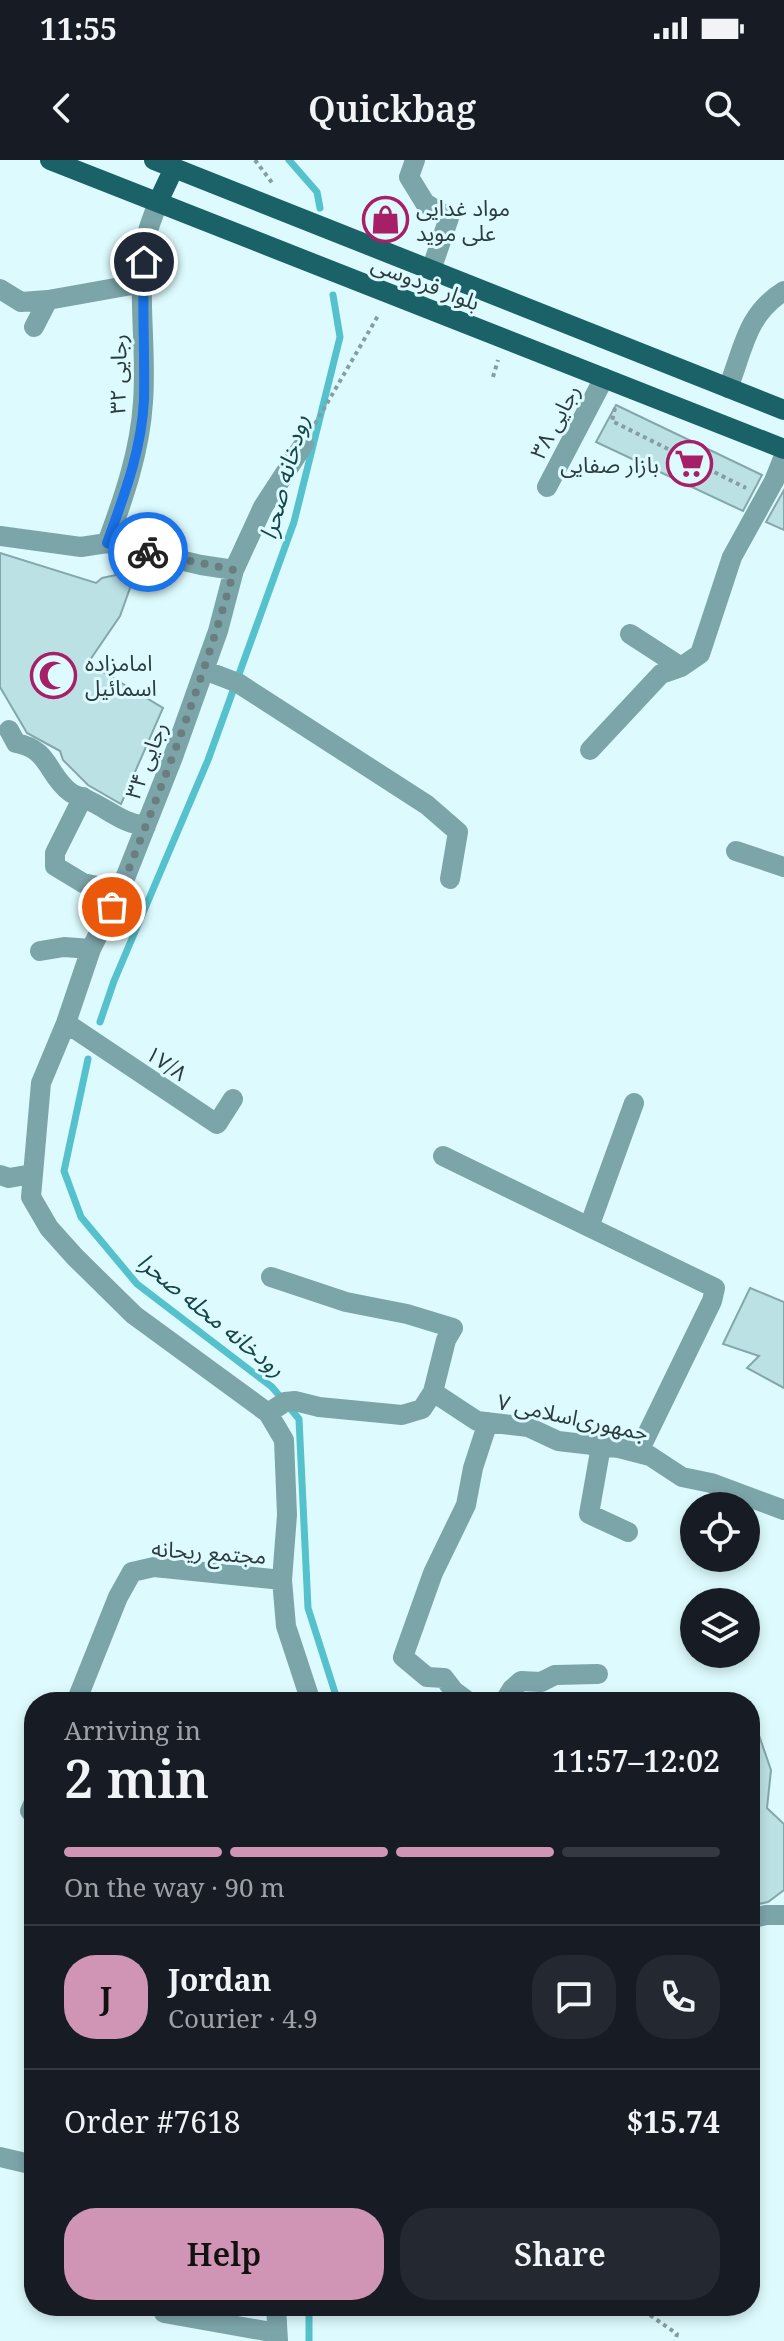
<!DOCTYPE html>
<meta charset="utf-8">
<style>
:root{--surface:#171b24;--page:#242831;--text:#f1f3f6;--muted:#9ea1a6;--line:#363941;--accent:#d094b5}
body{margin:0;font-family:"Noto Serif","Noto Sans Arabic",serif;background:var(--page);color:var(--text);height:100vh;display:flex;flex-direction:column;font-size:30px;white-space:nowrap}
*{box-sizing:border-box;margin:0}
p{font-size:26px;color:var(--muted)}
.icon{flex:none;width:44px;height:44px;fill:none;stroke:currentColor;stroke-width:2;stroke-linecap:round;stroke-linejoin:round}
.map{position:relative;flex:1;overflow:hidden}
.drawer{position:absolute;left:24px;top:1532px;width:736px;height:624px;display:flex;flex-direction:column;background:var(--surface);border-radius:32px;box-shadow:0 4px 12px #0003}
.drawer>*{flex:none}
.buttons{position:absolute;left:680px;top:1332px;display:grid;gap:16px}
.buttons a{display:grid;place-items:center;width:80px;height:80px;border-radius:50%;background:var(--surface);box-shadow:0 4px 12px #0003;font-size:40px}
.pin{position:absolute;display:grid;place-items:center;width:68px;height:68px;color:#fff;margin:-34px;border:4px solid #fff;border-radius:50%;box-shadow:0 2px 8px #0007}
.courier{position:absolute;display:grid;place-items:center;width:80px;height:80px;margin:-40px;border:6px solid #1a73e8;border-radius:50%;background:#fff;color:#222;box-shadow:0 2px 10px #0007}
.overview em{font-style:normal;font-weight:600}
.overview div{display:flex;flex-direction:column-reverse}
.overview{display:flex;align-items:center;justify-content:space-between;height:136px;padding:0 40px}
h1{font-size:52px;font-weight:600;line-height:60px}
.bar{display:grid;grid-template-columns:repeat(4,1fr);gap:12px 8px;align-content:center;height:96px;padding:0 40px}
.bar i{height:10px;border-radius:6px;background:var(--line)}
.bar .selected{background:var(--accent)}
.bar p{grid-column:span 4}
.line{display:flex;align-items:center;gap:20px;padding:0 40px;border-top:2px solid var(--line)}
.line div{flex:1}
.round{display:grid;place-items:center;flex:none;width:84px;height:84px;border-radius:32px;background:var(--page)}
.action{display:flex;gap:16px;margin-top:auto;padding:16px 40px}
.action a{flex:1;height:92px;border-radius:32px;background:var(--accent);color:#111;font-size:32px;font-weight:600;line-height:92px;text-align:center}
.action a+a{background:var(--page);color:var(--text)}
.status{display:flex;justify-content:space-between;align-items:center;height:56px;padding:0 40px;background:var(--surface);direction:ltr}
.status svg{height:22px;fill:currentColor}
header{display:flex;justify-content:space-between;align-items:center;height:104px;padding:0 40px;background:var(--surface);font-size:36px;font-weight:600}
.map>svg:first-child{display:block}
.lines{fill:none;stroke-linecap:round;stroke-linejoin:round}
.stream{stroke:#55c1cd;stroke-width:7}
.building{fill:#bbe1e5;stroke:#83a7ab;stroke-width:2}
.path{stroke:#879ea0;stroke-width:4;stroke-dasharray:4 4;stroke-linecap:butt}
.minor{stroke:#7ca5aa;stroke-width:20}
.major{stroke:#1a6168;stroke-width:20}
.done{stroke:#6a7e81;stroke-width:8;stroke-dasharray:0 14.4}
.route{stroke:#1a73e8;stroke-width:10}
.labels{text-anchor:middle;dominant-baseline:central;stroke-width:6;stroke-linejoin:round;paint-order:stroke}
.poi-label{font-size:22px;fill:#2c3b3d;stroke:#ddfbfe;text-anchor:start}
.street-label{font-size:22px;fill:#2c3b3d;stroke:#ddfbfe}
.water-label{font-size:24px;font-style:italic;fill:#15464b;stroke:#ddfbfe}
</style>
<div class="status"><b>11:55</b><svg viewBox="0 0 49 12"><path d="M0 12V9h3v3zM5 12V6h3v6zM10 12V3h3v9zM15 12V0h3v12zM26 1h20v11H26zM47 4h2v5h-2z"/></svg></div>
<header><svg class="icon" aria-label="back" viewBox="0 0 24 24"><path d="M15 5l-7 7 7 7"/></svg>Quickbag<svg class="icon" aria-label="search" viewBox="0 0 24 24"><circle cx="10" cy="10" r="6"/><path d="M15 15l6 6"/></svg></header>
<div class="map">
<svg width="784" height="2181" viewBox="0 0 784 2181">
<rect width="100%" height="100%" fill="#ddfbfe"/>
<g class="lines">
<path class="stream" d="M289 0 317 32 320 48
M100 862 114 821 208 600 294 362 340 177 333 135
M88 899 64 1011 81 1057 137 1124 272 1227 299 1259 308 1448 338 1542
M309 2146V2181"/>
</g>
<path class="building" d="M616 245 762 315 743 351 596 282Z
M784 330V370L766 362Z
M0 393 96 423 102 418 130 412V428L120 456 88 503 163 548 121 644 88 625 63 600 60 591 27 573 0 527Z
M750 1128 784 1142V1228L747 1208 759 1196 723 1184Z
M750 1558H753L771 1610 767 1648 784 1664V1730L768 1742 750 1746Z"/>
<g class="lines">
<path class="path" d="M255 0 273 24
M493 217 498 200
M615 248 612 261 746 328
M315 264 379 154
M637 2146 677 2174 675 2181"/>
<path class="minor" d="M415 0 409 17 425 43 449 58 431 110
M0 129 21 142 48 140
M34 167 48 140 143 123
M728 228C744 188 746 155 784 131
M304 284 263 347 234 410 218 471 173 597 120 731 91 789 66 863 41 923 31 1037 49 1068 75 1097 134 1155 268 1253 284 1280 287 1355 282 1420 286 1466 311 1542
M547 327 604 218
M0 376 81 387 107 383 201 405 234 410
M107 383C124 337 140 291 143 242 147 189 137 136 145 83 147 69 154 55 158 42
M630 474 681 507
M204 510 238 523 427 645 458 672 450 719
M9 570 16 583C50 589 47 615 70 632 75 636 83 637 88 640 108 649 123 664 146 666
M590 590 661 514 681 507 700 494 732 397 774 321 784 296
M83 637 55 693V706L83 723 120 731
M736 691 784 707
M40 791 64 787 91 789
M66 863 217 964 233 939
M443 996 715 1128 712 1141 638 1293
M0 1015 9 1018 32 1014
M589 1067 634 943
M271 1117 346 1142 407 1154 453 1168 446 1180 433 1232
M268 1253 285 1242 295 1241 319 1247 402 1255 422 1249 433 1232 477 1261 528 1267 558 1281 619 1288 650 1296 682 1317 711 1323 784 1350
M601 1286 589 1354 628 1372
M76 1542 118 1437 132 1412 154 1407 282 1420
M469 1542 454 1531 444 1518 427 1517 403 1497 433 1413 466 1345 473 1308 488 1262
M504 1542 512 1529 521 1521 541 1522 555 1515 598 1514
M30 1651 34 1642
M750 1759 766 1755H784
M0 1997 34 2005
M276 2146 278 2181
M164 2153 277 2173"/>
<path class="major" d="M50 0 784 289
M154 0 784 250
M158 42 174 8"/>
</g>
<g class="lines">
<path class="done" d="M112 747 120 731C162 626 204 520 234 410L148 392"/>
<path class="route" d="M144 102C142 148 145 193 144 239 142 289 124 336 107 383L148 392"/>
</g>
<defs>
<symbol id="shop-ring" viewBox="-11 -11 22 22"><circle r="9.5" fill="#ddfbfe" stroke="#a71f66" stroke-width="1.5"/><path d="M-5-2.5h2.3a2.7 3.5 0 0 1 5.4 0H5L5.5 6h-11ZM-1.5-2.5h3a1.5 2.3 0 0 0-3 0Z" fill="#a71f66"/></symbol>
<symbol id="supermarket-ring" viewBox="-11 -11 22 22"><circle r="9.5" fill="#ddfbfe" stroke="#a71f66" stroke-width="1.5"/><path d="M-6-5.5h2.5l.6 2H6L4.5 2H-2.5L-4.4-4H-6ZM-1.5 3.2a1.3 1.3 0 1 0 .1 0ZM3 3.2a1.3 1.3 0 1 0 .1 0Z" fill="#a71f66"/></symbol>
<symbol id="mosque-ring" viewBox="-11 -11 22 22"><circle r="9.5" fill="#ddfbfe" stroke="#a71f66" stroke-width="1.5"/><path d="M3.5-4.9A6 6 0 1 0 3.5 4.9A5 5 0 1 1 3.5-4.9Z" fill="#a71f66"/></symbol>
</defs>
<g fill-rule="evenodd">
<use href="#shop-ring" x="360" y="34" width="51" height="51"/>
<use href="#supermarket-ring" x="664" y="278" width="51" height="51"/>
<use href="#mosque-ring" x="28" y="490" width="51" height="51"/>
</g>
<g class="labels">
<g class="poi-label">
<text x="416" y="47">مواد غدایی<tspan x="416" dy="25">علی موید</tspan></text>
<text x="659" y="304" text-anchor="end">بازار صفایی</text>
<text x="85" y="502">امامزاده<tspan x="85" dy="25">اسمائیل</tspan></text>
</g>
<g class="street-label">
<text transform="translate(426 122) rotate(21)">بلوار فردوسی</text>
<text transform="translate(117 214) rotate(-89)">رجایی ۳۲</text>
<text transform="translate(554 261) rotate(-62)">رجایی ۳۸</text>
<text transform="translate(145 600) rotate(-69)">رجایی ۳۴</text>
<text transform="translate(167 902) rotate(34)">۱۷/۸</text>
<text transform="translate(573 1256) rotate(12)">جمهوری‌اسلامی ۷</text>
<text transform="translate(209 1391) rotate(4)">مجتمع ریحانه</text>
</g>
<g class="water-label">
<text transform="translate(283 317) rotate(-75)">رودخانه صحرا</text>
<text transform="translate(212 1154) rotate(39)">رودخانه محله صحرا</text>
</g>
</g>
</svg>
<div class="buttons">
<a><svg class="icon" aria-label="locate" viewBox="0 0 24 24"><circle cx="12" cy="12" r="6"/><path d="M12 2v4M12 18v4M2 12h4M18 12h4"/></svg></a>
<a><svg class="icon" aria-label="layers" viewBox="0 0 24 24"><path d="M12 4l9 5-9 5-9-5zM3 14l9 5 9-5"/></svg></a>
</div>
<div class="pin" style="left:112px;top:747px;background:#ea580c"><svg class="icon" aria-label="bag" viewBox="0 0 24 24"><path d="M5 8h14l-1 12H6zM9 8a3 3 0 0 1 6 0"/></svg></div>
<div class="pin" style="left:144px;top:102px;background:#1f2937"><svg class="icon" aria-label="home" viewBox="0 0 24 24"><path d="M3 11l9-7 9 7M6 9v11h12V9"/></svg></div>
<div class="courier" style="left:148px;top:392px"><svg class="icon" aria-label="bike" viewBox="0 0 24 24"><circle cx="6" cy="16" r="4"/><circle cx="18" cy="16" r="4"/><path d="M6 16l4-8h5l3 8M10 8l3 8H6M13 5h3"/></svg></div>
<section class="drawer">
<div class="overview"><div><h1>2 min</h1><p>Arriving in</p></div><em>11:57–12:02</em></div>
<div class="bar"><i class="selected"></i><i class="selected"></i><i class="selected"></i><i></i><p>On the way · 90 m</p></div>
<div class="line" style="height:144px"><b class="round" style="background:var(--accent);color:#111">J</b><div><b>Jordan</b><p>Courier · 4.9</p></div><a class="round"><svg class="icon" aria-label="chat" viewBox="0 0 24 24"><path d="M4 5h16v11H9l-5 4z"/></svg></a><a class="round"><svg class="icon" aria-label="phone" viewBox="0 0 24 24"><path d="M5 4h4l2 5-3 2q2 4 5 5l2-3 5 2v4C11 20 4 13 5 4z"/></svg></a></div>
<div class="line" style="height:104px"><div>Order #7618</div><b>$15.74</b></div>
<div class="action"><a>Help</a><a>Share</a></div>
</section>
</div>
